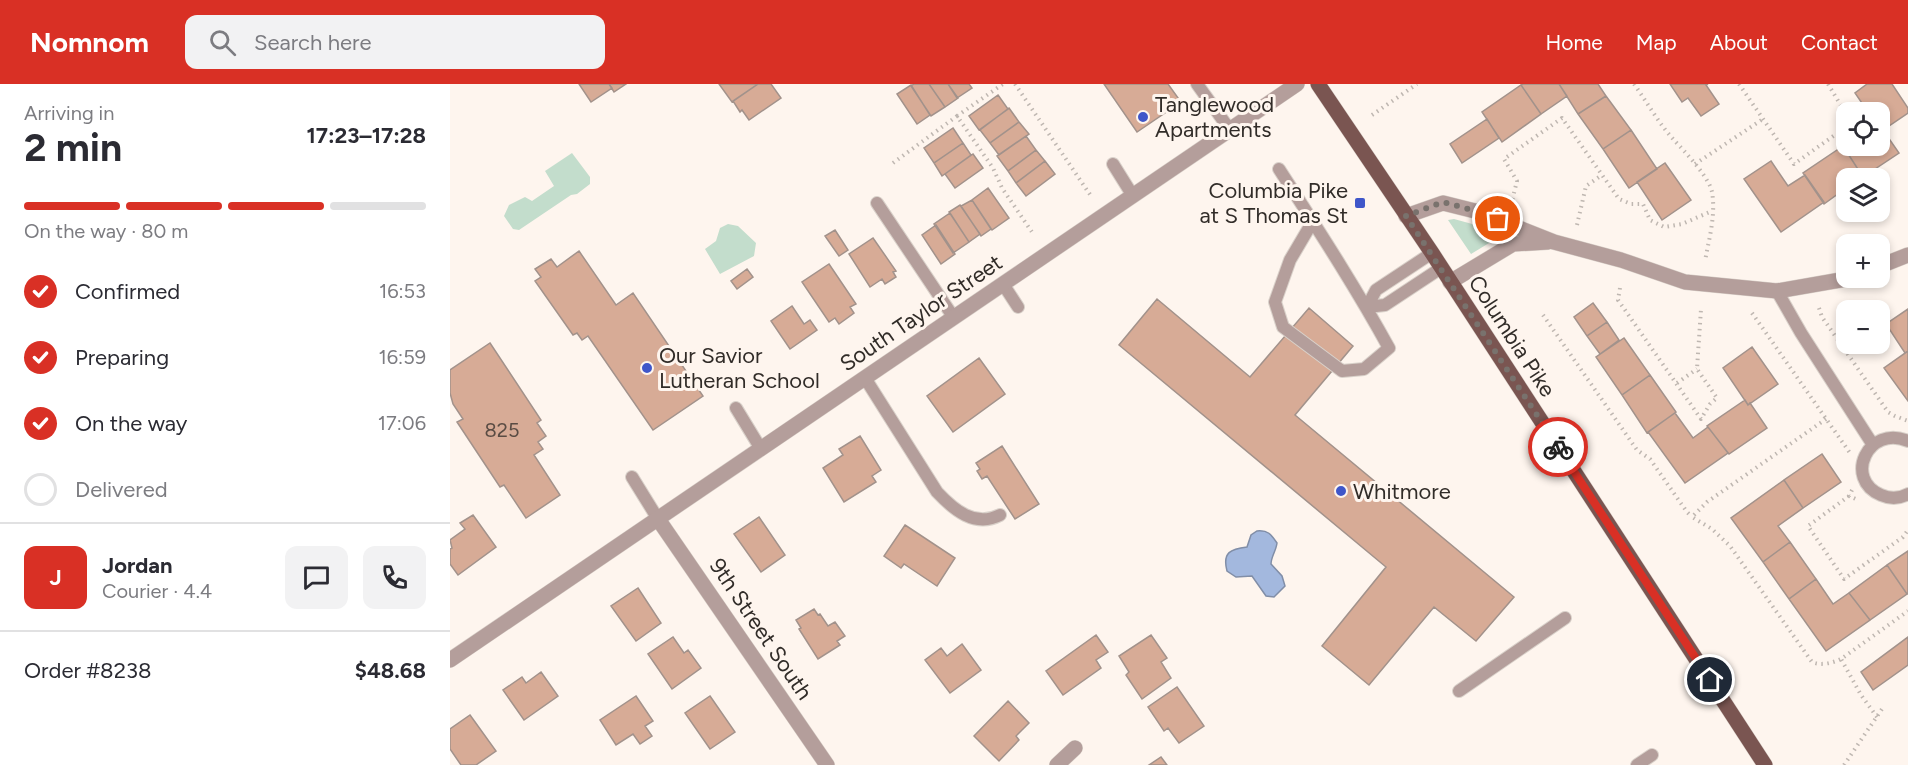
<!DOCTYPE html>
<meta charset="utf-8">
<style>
:root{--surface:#fff;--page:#f2f2f3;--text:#2b2b33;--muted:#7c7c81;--line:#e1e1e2;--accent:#d93025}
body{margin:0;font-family:Figtree,sans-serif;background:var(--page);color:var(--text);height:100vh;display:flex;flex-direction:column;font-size:22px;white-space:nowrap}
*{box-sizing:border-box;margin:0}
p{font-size:20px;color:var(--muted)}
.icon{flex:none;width:33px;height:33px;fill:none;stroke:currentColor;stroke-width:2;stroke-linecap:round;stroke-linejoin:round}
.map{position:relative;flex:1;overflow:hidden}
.side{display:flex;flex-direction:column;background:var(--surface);width:450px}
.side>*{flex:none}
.controls{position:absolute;left:1386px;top:18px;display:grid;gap:12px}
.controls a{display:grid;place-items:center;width:54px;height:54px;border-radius:12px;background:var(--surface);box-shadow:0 3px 9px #0003;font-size:30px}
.pin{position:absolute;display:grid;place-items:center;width:51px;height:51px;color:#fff;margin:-26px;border:3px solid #fff;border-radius:50%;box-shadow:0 2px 6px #0007}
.courier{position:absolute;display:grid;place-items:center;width:60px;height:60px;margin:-30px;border:4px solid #d93025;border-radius:50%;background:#fff;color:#222;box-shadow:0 2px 8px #0007}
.head em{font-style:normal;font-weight:700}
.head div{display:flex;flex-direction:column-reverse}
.head{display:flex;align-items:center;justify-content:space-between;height:102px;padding:0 24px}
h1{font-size:39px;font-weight:700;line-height:45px}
.bar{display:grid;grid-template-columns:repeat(4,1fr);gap:9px 6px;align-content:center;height:72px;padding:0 24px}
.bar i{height:8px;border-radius:4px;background:var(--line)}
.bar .current{background:var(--accent)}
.bar p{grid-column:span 4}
.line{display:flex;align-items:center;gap:15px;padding:0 24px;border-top:2px solid var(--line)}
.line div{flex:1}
.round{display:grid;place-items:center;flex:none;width:63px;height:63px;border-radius:12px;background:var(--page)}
ol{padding:0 24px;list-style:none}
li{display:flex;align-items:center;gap:18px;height:66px}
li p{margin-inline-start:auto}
li .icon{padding:6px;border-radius:50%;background:var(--accent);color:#fff;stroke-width:4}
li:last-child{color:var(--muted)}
li i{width:33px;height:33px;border:3px solid var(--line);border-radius:50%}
header{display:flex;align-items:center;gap:36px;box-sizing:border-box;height:84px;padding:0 30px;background:var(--accent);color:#fff}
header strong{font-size:28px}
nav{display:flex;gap:33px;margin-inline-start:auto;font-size:21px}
.search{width:420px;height:54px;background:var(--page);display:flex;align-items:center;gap:15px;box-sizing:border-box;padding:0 21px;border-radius:12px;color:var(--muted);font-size:22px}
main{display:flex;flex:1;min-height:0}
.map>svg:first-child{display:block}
.green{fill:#c3ddcc}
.water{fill:#a3b8de;stroke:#818ea7;stroke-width:1.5}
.building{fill:#d7ab96;stroke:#a2928b;stroke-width:1.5}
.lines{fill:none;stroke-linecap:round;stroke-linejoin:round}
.service-casing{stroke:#d9d1ca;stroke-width:14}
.minor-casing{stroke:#d9d1ca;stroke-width:16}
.primary-casing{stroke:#d9d1ca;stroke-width:16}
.path{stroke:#bfb7b1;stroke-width:4;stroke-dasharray:1.5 4.5;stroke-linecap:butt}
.service{stroke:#b49e9b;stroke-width:12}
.minor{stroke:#b49e9b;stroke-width:15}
.primary{stroke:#7a5551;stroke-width:15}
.done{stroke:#79726d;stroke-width:6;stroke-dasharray:0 10.8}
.route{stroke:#d93025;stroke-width:8}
.poi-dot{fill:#3f56c9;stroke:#fef5ee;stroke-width:2}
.labels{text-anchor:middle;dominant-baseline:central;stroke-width:6;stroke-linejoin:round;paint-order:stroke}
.number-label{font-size:20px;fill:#5a4c44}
.poi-label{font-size:22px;fill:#312c28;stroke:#fef5ee;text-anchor:start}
.street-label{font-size:22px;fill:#312c28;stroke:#fef5ee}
</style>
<header>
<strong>Nomnom</strong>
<div class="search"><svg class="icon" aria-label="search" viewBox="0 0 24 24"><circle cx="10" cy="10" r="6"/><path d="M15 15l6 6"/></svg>Search here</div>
<nav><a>Home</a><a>Map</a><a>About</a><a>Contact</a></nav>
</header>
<main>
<section class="side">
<div class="head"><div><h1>2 min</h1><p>Arriving in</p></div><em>17:23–17:28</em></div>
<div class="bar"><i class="current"></i><i class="current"></i><i class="current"></i><i></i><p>On the way · 80 m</p></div>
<ol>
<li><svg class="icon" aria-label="check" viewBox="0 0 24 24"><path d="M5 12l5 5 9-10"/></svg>Confirmed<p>16:53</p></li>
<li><svg class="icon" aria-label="check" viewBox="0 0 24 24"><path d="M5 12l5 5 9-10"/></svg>Preparing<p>16:59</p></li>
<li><svg class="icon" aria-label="check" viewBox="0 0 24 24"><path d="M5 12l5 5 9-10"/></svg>On the way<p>17:06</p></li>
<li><i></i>Delivered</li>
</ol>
<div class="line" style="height:108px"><b class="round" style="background:var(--accent);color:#fff">J</b><div><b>Jordan</b><p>Courier · 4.4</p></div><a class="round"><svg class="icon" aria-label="chat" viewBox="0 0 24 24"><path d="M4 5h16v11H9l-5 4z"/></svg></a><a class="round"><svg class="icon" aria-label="phone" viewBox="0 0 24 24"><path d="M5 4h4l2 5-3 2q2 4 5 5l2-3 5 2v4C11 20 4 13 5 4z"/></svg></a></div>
<div class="line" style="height:78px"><div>Order #8238</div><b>$48.68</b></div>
</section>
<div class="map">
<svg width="1458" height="681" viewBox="0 0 1458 681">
<rect width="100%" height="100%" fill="#fef5ee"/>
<path class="green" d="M122 69 140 93V100L127 110 121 111 69 146 63 145 54 132 59 121 75 113 82 117 104 102 95 87Z
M1004 135 1044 146V156L1021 170 998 136Z
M278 140 288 142 306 159 304 172 270 190 255 165 266 157 270 144Z"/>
<path class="water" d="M807 447C818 446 821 450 827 459 826 467 821 473 821 480L832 492 835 502 824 513 816 512 802 492 786 493 777 487C772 468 781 465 797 463L801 451Z"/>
<path class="building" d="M129 0H159L162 4 141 18Z
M159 0H176L164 8Z
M269 0H308L282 18Z
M308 0H321L331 14 299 36 292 26 290 28 283 17Z
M464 0H479L495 23 481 32 461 2Z
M479 0H498L508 14 495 23Z
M498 0H519L522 4 507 14Z
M654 0H718L731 18 687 48Z
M1073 0H1109L1117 12 1091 30 1071 1Z
M1109 0H1148L1156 12 1128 30Z
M1220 0H1258L1256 1 1269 20 1251 32 1238 14 1232 18Z
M1417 0H1442L1458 24V29L1430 48V28H1418L1405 9Z
M461 1 480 31 467 40 447 10Z
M1071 1 1091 30 1052 58 1032 28Z
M548 11 558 25 529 46 519 32Z
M1156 12 1181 46 1153 65 1128 30Z
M559 24 569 38 540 59 530 46Z
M1037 35 1049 54 1012 79 1000 60Z
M569 38 579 50 549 71 540 59Z
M503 44 513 59 484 79 474 64Z
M1181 46 1207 85 1179 104 1153 65Z
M1433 46 1449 69 1413 93 1393 62 1396 60V62H1430V47Z
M576 52 586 66 558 87 547 72Z
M513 59 521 71 492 92 484 79Z
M1393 62 1413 93 1396 94V104L1374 120 1353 89Z
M586 66 595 77 566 99 558 87Z
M523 70 533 84 505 104 495 90Z
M595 77 605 90 576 112 566 99Z
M1321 77 1338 102 1355 91 1374 118 1331 148 1294 95Z
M1215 79 1241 116 1212 136 1187 98Z
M538 104 559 134 542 146 522 116Z
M522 116 541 145 531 152 511 122Z
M510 121 530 150 519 158 499 128Z
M500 129 519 158 503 169 484 140Z
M486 141 505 170 491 180 472 151Z
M385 146 398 166 389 172 375 152Z
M423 154 446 187 443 188 446 193 435 200 432 195 420 203 399 170Z
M129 167 166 221 183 209 253 312 203 346 138 252 132 256 127 249 123 251 85 197 91 193 85 185 101 175 107 183Z
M379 180 406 220 400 223 404 229 389 240 385 234 379 238 352 198Z
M297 185 303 193 287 205 281 197Z
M707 215 800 293 859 224 903 262 845 331 1064 513 1026 557 984 523 919 601 872 562 936 483 669 261Z
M1143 219 1157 238 1137 252 1124 233Z
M342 222 354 240 360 236 367 246 340 265 321 237Z
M1458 225V267L1455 269 1436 240Z
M1157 238 1169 256 1150 270 1137 252Z
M1174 254 1200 291 1172 311 1146 273Z
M40 259 91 336 87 339 96 352 88 358 93 365 84 371 110 411 76 434 54 401 50 403 7 338 13 335 3 320 0 309V286Z
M1302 263 1328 300 1298 321 1273 284Z
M1458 267V317L1434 284Z
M529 274 555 310 503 348 477 312Z
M1200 291 1226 328 1197 349 1172 311Z
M1295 316 1298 321 1300 319 1317 344 1279 370 1257 342Z
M1225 329 1243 354 1258 343 1278 369 1235 399 1198 348Z
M410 352 431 386 422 392 426 398 394 418 373 384 393 371 389 365Z
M552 362 589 420 565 435 537 392 532 395 527 387 530 385 526 379Z
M1372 370 1391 398 1353 424 1334 396Z
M1334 396 1353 424 1328 442 1340 458 1313 478 1281 434Z
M23 431 46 463 8 491 0 480V465L2 464 0 456 15 445 10 439Z
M309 433 335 471 311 488 284 450Z
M455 441 505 474 487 502 454 480 451 484 434 472Z
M1340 458 1366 495 1339 515 1313 478Z
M1458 467V510H1457L1437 481Z
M1437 481 1457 510 1420 536 1399 509Z
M1366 495 1383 520 1399 509 1420 536 1376 567 1339 515Z
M188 504 211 539 186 557 161 522Z
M364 525 368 531 370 530 378 542 385 538 395 552 387 557 390 561 368 575 349 545 351 544 346 536Z
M646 551 658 568 646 576 651 584 613 611 596 587Z
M701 551 717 574 711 578 721 594 692 615 676 591 679 588 669 572Z
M223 553 234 569 238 566 251 584 222 605 198 570Z
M1458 553V581L1423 606 1411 588Z
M512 560 531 586 500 609 475 576 491 564 497 572Z
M91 588 108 612 74 636 53 606 72 593 76 599Z
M727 603 754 642 729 659 718 644 714 647 698 623Z
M186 612 203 637 195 642 202 652 190 660 183 650 166 661 150 636Z
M260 612 285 648 260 665 235 629Z
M558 617 579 639 566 652 569 656 549 677 524 652Z
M20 631 46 667 26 681H11L0 665V645Z
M711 673 717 681H699Z"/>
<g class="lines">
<defs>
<path id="service" d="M747 0 780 46
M663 80 683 112
M829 85C867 144 905 202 939 264L914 285 892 287 833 243 825 218 840 176 863 137
M427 119 504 234
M553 200 568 223
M1327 207 1351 249 1423 361
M917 223 926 206 982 169
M917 223 935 221 991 184
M415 294 487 408C504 426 525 444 550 431
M286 324 311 365
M1458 357C1418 340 1393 395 1431 411 1440 415 1449 415 1458 410
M182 393 208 435
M1009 607 1115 534
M1187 681 1202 671"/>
<path id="minor" d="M956 132 993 119 1029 128 1104 158 1171 176 1235 198 1327 207 1402 194
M1430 182 1458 171
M1000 198 1063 160 1098 158
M208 435 377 681
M0 576 847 0
M607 681 625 664"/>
<path id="primary" d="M868 0 982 169 1315 681"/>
</defs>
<use href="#service" class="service-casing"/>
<use href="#minor" class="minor-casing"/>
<use href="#primary" class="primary-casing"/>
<path class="path" d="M565 0 641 112
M1184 0C1197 18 1209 40 1224 56 1235 68 1259 93 1262 108 1266 131 1259 155 1255 177
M1289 0 1344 80 1396 43
M1378 0 1396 30
M922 31 967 0
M507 32 553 0
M443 79 507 32 543 84 552 104 584 151
M1245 80 1313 35
M1061 121 1067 97 1054 75 1112 34 1169 115 1181 120H1193L1200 136 1214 143 1232 140 1262 127
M1127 141 1136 102 1152 91
M1170 204 1168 216 1251 335 1260 320 1267 314 1247 285 1251 225
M1369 224 1372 233 1438 328 1445 332 1458 337
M1302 229 1400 369
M1093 231 1187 366 1200 375 1237 428 1242 433
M1227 299 1247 285
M1376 335 1257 418 1242 433 1262 445 1280 462 1362 578C1371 582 1382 579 1391 575
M1402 406 1399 412 1408 416
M1399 412 1358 442 1394 495 1453 453 1458 446
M1427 633 1411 611 1391 575 1458 527
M1394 681 1434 622"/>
<use href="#service" class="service"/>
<use href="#minor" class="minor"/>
<use href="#primary" class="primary"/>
</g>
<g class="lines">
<path class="done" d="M1048 135 1029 128 993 118 956 132 1108 363"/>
<path class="route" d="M1108 363 1260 596"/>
</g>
<g class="poi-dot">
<circle cx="693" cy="33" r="6"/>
<rect x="904" y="113" width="12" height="12" rx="3"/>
<circle cx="197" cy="284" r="6"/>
<circle cx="891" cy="407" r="6"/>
</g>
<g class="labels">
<g class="number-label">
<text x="52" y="346">825</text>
</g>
<g class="poi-label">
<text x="705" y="20">Tanglewood<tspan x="705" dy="25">Apartments</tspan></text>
<text x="898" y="106" text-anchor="end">Columbia Pike<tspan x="898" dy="25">at S Thomas St</tspan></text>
<text x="209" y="271">Our Savior<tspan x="209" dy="25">Lutheran School</tspan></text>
<text x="903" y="407">Whitmore</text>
</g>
<g class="street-label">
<text transform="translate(471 229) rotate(-34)">South Taylor Street</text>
<text transform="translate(1062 252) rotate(57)">Columbia Pike</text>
<text transform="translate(311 545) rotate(56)">9th Street South</text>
</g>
</g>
</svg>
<div class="controls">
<a><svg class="icon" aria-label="locate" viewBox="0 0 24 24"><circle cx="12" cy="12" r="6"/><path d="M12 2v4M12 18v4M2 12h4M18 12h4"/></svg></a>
<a><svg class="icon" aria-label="layers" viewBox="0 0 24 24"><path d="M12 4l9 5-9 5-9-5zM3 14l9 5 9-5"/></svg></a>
<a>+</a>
<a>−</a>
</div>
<div class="pin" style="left:1048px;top:135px;background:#ea580c"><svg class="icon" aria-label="bag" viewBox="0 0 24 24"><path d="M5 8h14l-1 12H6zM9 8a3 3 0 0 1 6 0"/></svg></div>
<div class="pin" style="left:1260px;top:596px;background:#1f2937"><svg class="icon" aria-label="home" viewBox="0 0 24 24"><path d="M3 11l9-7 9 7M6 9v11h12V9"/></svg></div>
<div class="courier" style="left:1108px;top:363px"><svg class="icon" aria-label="bike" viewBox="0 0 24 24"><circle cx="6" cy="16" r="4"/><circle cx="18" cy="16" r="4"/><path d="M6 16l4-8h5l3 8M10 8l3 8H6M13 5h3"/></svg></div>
</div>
</main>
